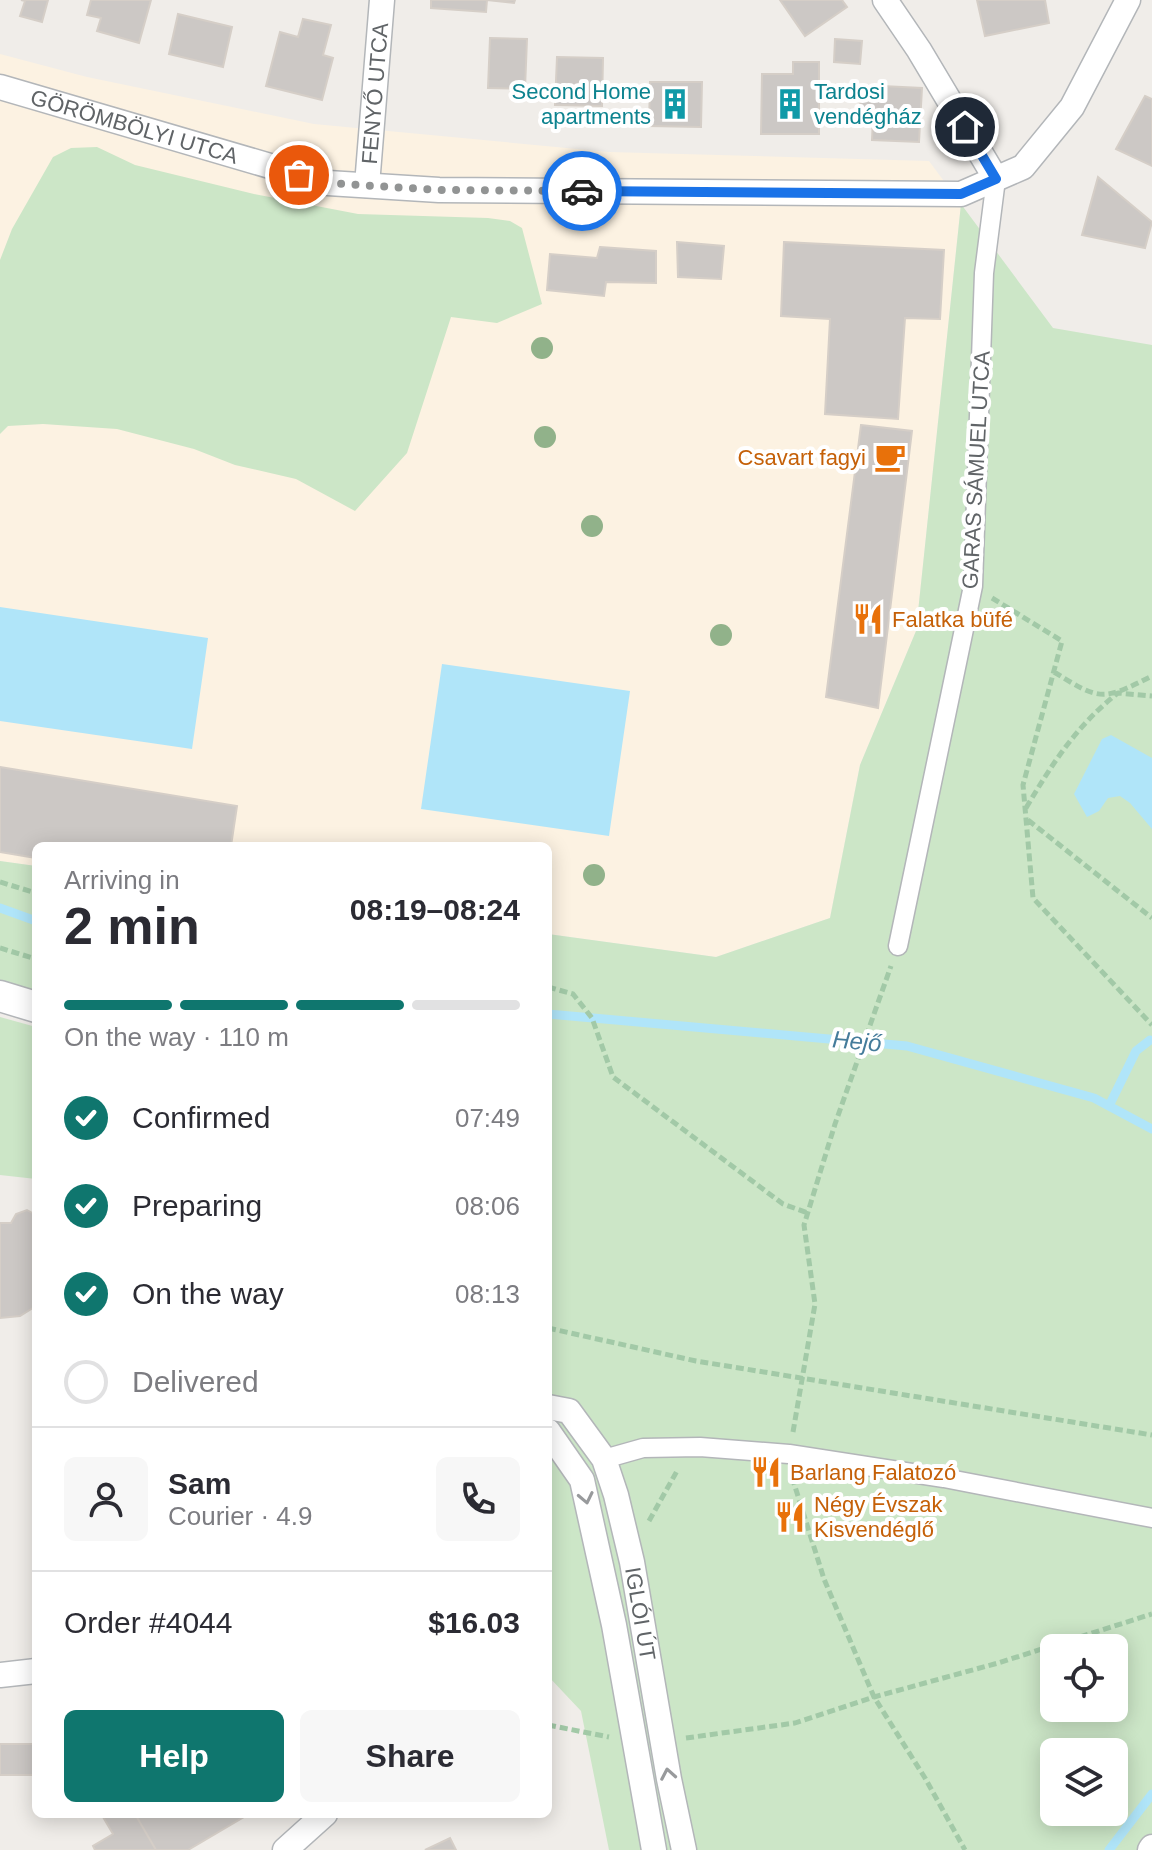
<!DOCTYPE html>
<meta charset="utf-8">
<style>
:root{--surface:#fff;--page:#f7f7f7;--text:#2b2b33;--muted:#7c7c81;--line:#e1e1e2;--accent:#0f766e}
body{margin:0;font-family:Arial,sans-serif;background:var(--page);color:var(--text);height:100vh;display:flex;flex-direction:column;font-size:30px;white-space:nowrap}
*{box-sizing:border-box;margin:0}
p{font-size:26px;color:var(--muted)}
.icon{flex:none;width:44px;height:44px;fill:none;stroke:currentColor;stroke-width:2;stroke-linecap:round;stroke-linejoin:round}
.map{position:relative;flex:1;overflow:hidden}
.panel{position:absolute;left:32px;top:842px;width:520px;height:976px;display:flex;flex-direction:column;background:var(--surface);border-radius:12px;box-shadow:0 4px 20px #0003}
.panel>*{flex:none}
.fabs{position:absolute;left:1040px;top:1634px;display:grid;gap:16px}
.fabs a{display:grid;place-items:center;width:88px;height:88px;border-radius:12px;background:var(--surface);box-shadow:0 4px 20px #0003;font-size:40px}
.pin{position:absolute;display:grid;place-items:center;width:68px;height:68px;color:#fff;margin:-34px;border:4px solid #fff;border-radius:50%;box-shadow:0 2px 8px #0007}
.courier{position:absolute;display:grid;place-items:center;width:80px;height:80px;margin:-40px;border:6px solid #1a73e8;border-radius:50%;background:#fff;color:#222;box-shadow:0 2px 10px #0007}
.headline em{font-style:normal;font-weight:700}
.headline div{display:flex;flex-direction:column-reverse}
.headline{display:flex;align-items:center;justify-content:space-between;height:136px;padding:0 32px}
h1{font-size:52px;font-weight:700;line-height:60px}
.bar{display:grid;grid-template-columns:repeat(4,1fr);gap:12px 8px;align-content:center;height:96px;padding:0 32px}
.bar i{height:10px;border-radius:6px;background:var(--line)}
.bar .selected{background:var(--accent)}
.bar p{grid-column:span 4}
.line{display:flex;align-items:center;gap:20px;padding:0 32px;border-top:2px solid var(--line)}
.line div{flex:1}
.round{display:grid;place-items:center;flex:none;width:84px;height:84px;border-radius:12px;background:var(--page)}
ol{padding:0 32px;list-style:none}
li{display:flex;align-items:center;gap:24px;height:88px}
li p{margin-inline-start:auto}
li .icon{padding:8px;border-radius:50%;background:var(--accent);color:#fff;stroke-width:4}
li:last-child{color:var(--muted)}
li i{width:44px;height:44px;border:4px solid var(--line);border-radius:50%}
.action{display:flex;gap:16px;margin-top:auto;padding:16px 32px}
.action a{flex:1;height:92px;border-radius:12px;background:var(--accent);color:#fff;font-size:32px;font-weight:700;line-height:92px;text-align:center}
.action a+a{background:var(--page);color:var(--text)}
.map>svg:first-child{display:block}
.commercial{fill:#fcf2e2}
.green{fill:#cce6c7;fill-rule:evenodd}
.water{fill:#b0e5f9}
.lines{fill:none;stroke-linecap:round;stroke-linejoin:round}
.stream{stroke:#b0e5f9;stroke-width:9}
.building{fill:#ccc8c5;stroke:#d5cec7;stroke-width:2}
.pedestrian-casing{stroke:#b3b6b9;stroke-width:21}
.minor-casing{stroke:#b3b6b9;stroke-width:27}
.tertiary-casing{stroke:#b3b6b9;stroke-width:33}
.path{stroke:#a2c9a7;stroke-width:5;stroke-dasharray:8 4;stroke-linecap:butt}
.pedestrian{stroke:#fff;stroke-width:18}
.minor{stroke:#fff;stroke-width:24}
.tertiary{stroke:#fff;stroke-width:30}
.tree{fill:#91b28a}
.oneway{stroke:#989a9c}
.done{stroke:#929494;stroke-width:8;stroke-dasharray:0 14.4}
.route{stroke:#1a73e8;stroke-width:10}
.labels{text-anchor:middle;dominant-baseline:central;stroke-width:8;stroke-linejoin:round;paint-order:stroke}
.culture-label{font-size:22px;fill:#0d838f;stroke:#fff;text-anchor:end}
.street-label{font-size:22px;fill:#606467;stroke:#fff}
.food-label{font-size:22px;fill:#c56008;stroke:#fff;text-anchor:start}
.water-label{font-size:24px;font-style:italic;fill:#457c9b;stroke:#fff}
</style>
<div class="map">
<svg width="1152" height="1850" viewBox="0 0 1152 1850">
<rect width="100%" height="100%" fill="#f0ede9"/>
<path class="commercial" d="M0 54 87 77 314 124 609 152 929 161 961 204 916 631 860 765 830 918 716 957 548 934V846H36V866L0 861Z"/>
<path class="green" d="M97 147 135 165 254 194 358 214 488 218 510 221 522 228 542 304 497 323 451 317 407 453 355 511 296 479 235 465 194 449 117 429 43 424 8 426 0 434V260L12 229 53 157 71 148Z
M961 204 1053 328 1152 345V1850H609L581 1711 548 1676V934L716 957 830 918 860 765 916 631ZM1054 1648H1114V1708H1054ZM1054 1752H1114V1812H1054Z
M0 861 36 866V1005L0 1000Z
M0 1017 36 1027V1179L0 1175Z"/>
<path class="water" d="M0 607 208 638 192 749 0 721Z
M442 664 630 691 609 836 421 809Z
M1111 735 1152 758V829L1130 803 1120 796 1108 798 1099 811 1087 817 1074 794 1102 739Z"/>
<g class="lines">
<path class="stream" d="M0 908 36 921
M548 1014 907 1046 1094 1098 1152 1129
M1109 1106 1136 1051 1150 1040
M1109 1850 1152 1794"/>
</g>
<path class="building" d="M21 0H48L42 22 20 16 25 1Z
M91 0H151L139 43 97 31 101 18 87 15Z
M431 0H515L514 3 487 0 486 12 431 8Z
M780 0H842L847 7 805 36Z
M977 0H1045L1049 23 985 36Z
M178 14 232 27 223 67 169 54Z
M303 19 331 25 323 55 333 58 322 100 266 86 280 32 298 37Z
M490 38 527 39 525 89 488 88Z
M835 39 862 41 860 64 834 62Z
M557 57 603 58 602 106 555 105Z
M793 62H819V134H761L762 74H793Z
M650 82H702L701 127 649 126Z
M861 85 922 88 919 142 872 140 873 118H860Z
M1145 96 1152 99V166L1116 149Z
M1098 177 1152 222 1145 248 1082 235Z
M677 242 724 246 721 279 678 277Z
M784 242 944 250 940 319 905 318 898 419 825 414 830 319 781 316Z
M600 247 656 251V283L606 282 604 296 547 290 550 254 597 258Z
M861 425 912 431 878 708 826 697Z
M0 767 237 806 231 846H36V858L0 852Z
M27 1210 36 1215V1306L20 1316 0 1318V1223H11L16 1214Z
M0 1744H36V1775H0Z
M107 1814H135L156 1850H95L93 1846 113 1834 103 1817Z
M135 1814H249L188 1850H156Z
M450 1838 456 1850H425Z"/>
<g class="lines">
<defs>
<path id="pedestrian" d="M898 946 973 586 984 273 996 179
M604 1459 643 1448 700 1447 789 1454 944 1478 1152 1518"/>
<g id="minor">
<path d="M885 0 919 50 996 179"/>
<path id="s1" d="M0 87 328 183 439 190 961 194 1023 167 1072 107 1128 0"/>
<path id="s2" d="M367 185 382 0"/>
<path id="s3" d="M548 1407 569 1411 604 1459 616 1495 632 1562 669 1779 684 1850"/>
<path d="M548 1431 582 1480 614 1625 654 1850"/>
<path d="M0 1675 36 1671"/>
<path d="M285 1850 325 1814"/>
<path d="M1150 1850 1152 1847"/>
</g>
<path id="tertiary" d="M0 996 36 1007"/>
</defs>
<use href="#pedestrian" class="pedestrian-casing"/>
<use href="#minor" class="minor-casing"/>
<use href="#tertiary" class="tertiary-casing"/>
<path class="path" d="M992 598 1062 641 1023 785 1033 898 1152 1025
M1054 672C1101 701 1102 701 1152 676
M1026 808C1052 764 1077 725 1118 693L1152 696
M1028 820 1152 918
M0 882 36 893
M0 948 36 959
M548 987 573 994 592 1018 613 1077 783 1204 808 1213
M548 1328 696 1361 1152 1435
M793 1432 815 1304 804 1225 835 1124 891 966
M792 1477 824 1579 874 1697 925 1778 965 1850
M649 1521 677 1471
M548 1725 609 1737
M686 1738 795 1723 874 1697 998 1663 1152 1614"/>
<use href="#pedestrian" class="pedestrian"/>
<use href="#minor" class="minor"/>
<use href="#tertiary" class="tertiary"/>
</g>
<g class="tree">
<circle cx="542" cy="348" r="11"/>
<circle cx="545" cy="437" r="11"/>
<circle cx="592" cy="526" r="11"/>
<circle cx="721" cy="635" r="11"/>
<circle cx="594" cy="875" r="11"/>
</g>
<defs><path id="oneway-chevron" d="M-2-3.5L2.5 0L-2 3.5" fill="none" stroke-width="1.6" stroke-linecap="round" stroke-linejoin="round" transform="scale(2)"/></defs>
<g class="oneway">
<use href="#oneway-chevron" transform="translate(586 1498) rotate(78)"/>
<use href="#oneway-chevron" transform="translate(668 1774) rotate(-100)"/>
</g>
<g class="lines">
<path class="done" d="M299 175 328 183 439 190 582 191"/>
<path class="route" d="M582 191 961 194 996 179 965 127"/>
</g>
<defs>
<symbol id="building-bare" viewBox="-9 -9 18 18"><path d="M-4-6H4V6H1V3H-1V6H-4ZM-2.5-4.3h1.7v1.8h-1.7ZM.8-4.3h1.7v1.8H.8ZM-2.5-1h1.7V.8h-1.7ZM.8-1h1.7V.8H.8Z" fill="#0f9aa8" stroke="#fff" stroke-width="2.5" paint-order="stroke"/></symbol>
<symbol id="cafe-bare" viewBox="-9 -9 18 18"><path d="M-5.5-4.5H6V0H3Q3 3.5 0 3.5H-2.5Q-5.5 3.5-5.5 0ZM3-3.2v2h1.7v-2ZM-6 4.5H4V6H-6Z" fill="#e8710a" stroke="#fff" stroke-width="2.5" paint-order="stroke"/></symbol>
<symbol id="restaurant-bare" viewBox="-9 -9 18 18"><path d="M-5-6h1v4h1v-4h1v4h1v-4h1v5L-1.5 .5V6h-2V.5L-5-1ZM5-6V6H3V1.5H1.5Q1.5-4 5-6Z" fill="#e8710a" stroke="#fff" stroke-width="2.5" paint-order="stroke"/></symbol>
</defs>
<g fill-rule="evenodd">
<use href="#building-bare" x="653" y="82" width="44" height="44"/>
<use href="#building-bare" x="768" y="82" width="44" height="44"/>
<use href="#cafe-bare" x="868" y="435" width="44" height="44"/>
<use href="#restaurant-bare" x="846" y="597" width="44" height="44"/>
<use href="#restaurant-bare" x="744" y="1450" width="44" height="44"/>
<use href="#restaurant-bare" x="768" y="1495" width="44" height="44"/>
</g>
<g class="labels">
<g class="culture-label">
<text x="651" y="91">Second Home<tspan x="651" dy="25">apartments</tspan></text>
<text x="814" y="91" text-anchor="start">Tardosi<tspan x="814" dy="25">vendégház</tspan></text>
</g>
<g class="street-label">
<text stroke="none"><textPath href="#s2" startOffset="92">FENYŐ UTCA</textPath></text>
<text stroke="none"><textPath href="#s1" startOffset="140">GÖRÖMBÖLYI UTCA</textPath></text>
<text transform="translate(976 470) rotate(-87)">GARAS SÁMUEL UTCA</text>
<text stroke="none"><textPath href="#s3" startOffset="240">IGLÓI ÚT</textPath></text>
</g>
<g class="food-label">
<text x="866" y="457" text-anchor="end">Csavart fagyi</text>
<text x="892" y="619">Falatka büfé</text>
<text x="790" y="1472">Barlang Falatozó</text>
<text x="814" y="1504">Négy Évszak<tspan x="814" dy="25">Kisvendéglő</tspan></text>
</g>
<g class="water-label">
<text transform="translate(857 1041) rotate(5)">Hejő</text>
</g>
</g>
</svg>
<div class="fabs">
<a><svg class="icon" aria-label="locate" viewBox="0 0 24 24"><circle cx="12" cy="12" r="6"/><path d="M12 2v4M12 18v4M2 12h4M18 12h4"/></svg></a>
<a><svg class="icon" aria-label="layers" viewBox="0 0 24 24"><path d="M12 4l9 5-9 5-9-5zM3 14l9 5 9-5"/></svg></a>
</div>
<div class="pin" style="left:299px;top:175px;background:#ea580c"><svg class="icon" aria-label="bag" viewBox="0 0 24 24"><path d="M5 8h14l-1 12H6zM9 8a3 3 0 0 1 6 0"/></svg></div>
<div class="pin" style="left:965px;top:127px;background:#1f2937"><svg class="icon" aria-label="home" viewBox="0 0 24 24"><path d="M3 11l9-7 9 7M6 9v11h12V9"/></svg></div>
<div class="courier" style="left:582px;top:191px"><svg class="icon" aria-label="car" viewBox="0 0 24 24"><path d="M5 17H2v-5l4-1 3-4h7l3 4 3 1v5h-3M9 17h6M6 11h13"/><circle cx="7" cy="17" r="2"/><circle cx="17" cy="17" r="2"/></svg></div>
<section class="panel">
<div class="headline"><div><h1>2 min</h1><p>Arriving in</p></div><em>08:19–08:24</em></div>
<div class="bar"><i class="selected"></i><i class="selected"></i><i class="selected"></i><i></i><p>On the way · 110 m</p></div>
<ol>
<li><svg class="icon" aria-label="check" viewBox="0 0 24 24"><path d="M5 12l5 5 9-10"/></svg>Confirmed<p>07:49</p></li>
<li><svg class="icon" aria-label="check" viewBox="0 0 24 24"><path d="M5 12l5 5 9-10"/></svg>Preparing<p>08:06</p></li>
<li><svg class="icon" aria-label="check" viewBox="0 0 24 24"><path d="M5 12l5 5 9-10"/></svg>On the way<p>08:13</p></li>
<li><i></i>Delivered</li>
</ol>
<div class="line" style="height:144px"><a class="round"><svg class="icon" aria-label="person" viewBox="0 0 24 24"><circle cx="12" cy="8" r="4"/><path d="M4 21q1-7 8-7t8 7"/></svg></a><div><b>Sam</b><p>Courier · 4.9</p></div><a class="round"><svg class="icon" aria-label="phone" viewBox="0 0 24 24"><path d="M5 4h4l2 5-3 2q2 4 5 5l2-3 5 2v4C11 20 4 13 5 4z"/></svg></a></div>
<div class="line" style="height:104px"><div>Order #4044</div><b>$16.03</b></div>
<div class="action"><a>Help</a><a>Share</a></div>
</section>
</div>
